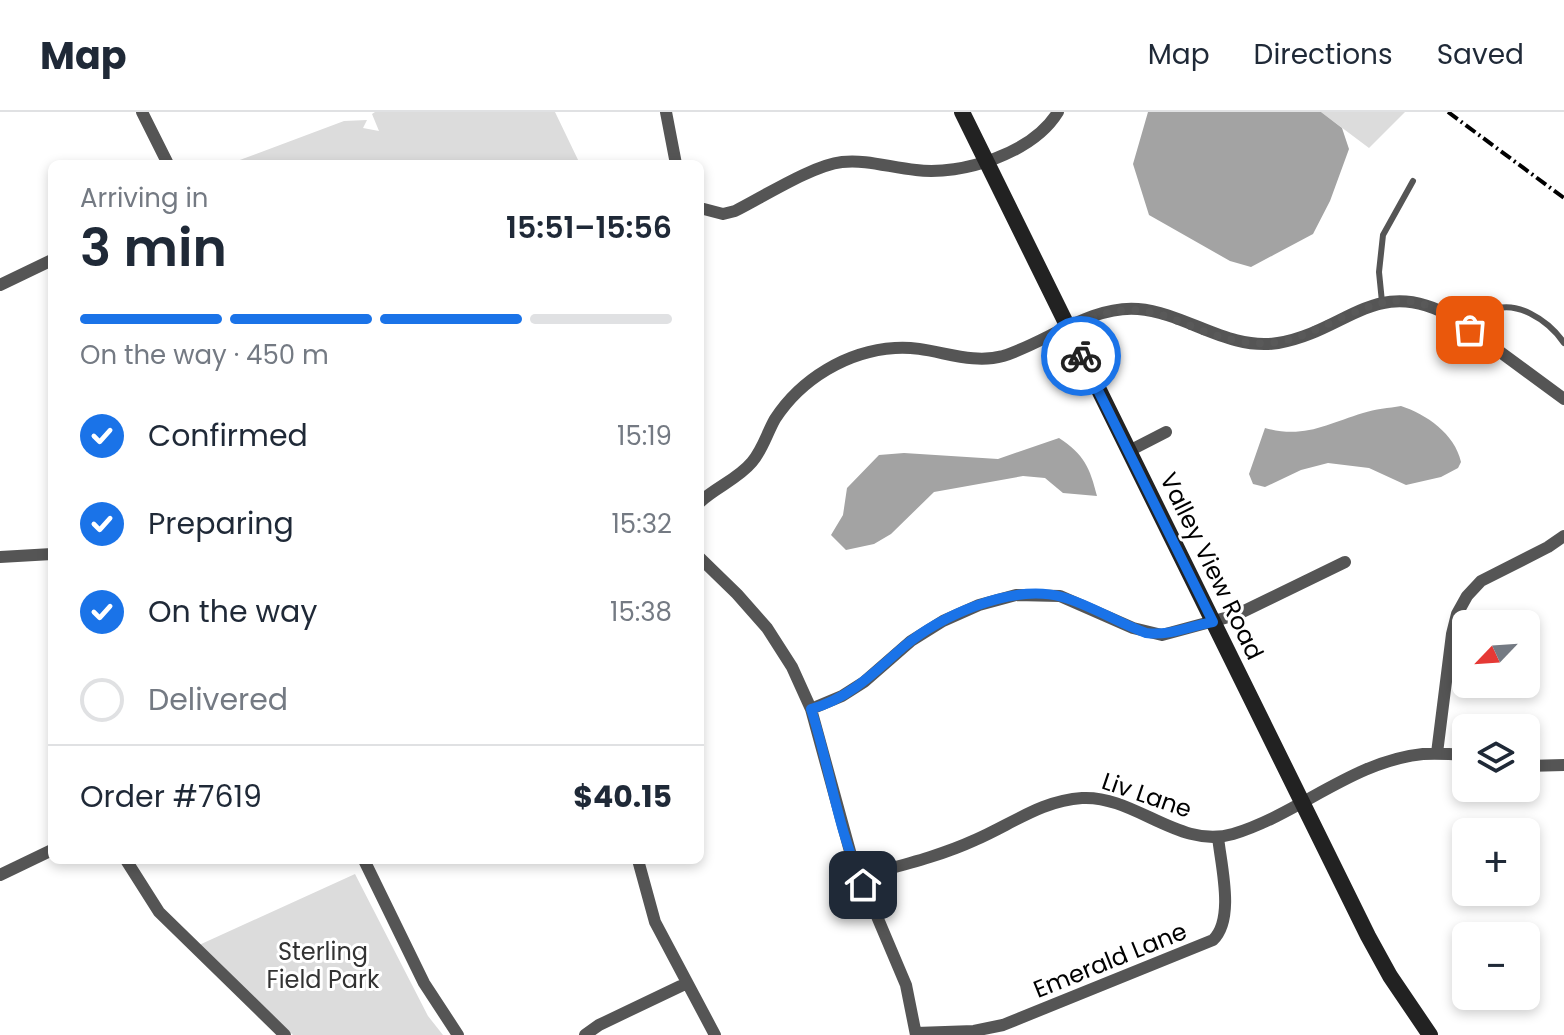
<!DOCTYPE html>
<meta charset="utf-8">
<style>
:root{--surface:#fff;--page:#f2f2f3;--text:#1f2937;--muted:#747a83;--line:#e0e1e3;--accent:#1a73e8}
body{margin:0;font-family:Poppins,sans-serif;background:var(--page);color:var(--text);height:100vh;display:flex;flex-direction:column;font-size:30px;white-space:nowrap}
*{box-sizing:border-box;margin:0}
p{font-size:26px;color:var(--muted)}
.icon{flex:none;width:44px;height:44px;fill:none;stroke:currentColor;stroke-width:2;stroke-linecap:round;stroke-linejoin:round}
.map{position:relative;flex:1;overflow:hidden}
.panel{position:absolute;left:48px;top:48px;width:656px;height:704px;display:flex;flex-direction:column;background:var(--surface);border-radius:12px;box-shadow:0 4px 12px #0003}
.panel>*{flex:none}
.needle{width:52px;rotate:245deg}
.tools{position:absolute;left:1452px;top:498px;display:grid;gap:16px}
.tools a{display:grid;place-items:center;width:88px;height:88px;border-radius:12px;background:var(--surface);box-shadow:0 4px 12px #0003;font-size:40px}
.pin{position:absolute;display:grid;place-items:center;width:68px;height:68px;color:#fff;margin:-34px;border-radius:16px;box-shadow:0 4px 12px #0006}
.courier{position:absolute;display:grid;place-items:center;width:80px;height:80px;margin:-40px;border:6px solid #1a73e8;border-radius:50%;background:#fff;color:#222;box-shadow:0 2px 10px #0007}
.head em{font-style:normal;font-weight:600}
.head div{display:flex;flex-direction:column-reverse}
.head{display:flex;align-items:center;justify-content:space-between;height:136px;padding:0 32px}
h1{font-size:52px;font-weight:600;line-height:60px}
.bar{display:grid;grid-template-columns:repeat(4,1fr);gap:12px 8px;align-content:center;height:96px;padding:0 32px}
.bar i{height:10px;border-radius:6px;background:var(--line)}
.bar .current{background:var(--accent)}
.bar p{grid-column:span 4}
.line{display:flex;align-items:center;gap:20px;padding:0 32px;border-top:2px solid var(--line)}
.line div{flex:1}
ol{padding:0 32px;list-style:none}
li{display:flex;align-items:center;gap:24px;height:88px}
li p{margin-inline-start:auto}
li .icon{padding:8px;border-radius:50%;background:var(--accent);color:#fff;stroke-width:4}
li:last-child{color:var(--muted)}
li i{width:44px;height:44px;border:4px solid var(--line);border-radius:50%}
header{display:flex;align-items:center;gap:48px;box-sizing:border-box;height:112px;padding:0 40px;background:var(--surface);border-bottom:2px solid var(--line)}
header strong{font-size:38px}
nav{display:flex;gap:44px;margin-inline-start:auto;font-size:28px}
.map>svg:first-child{display:block}
.green{fill:#dcdcdc}
.water{fill:#a3a3a3}
.lines{fill:none;stroke-linecap:round;stroke-linejoin:round}
.lane{stroke:#555;stroke-width:6}
.street{stroke:#555;stroke-width:12}
.secondary{stroke:#222;stroke-width:16}
.rail{stroke:#000;stroke-width:4;stroke-dasharray:12 4 2 4;stroke-linecap:butt}
.done{stroke:#595959;stroke-width:8;stroke-dasharray:0 14.4}
.route{stroke:#1a73e8;stroke-width:10}
.labels{text-anchor:middle;dominant-baseline:central;stroke-width:6;stroke-linejoin:round;paint-order:stroke}
.street-label{font-size:24px;fill:#000;stroke:#fff}
.park-label{font-size:24px;fill:#333;stroke:#fff}
</style>
<header>
<strong>Map</strong>
<nav><a>Map</a><a>Directions</a><a>Saved</a></nav>
</header>
<div class="map">
<svg width="1564" height="923" viewBox="0 0 1564 923">
<rect width="100%" height="100%" fill="#fff"/>
<path class="green" d="M375 0H555L580 52H238L237 49 344 9 367 8 363 16 379 19 372 2Z
M1321 0H1405L1369 36Z
M355 762 428 904 443 923H293L199 833Z"/>
<path class="water" d="M1148 0H1321L1342 16 1349 37 1330 89 1313 122 1251 155 1230 149 1149 103 1133 52Z
M1401 294C1426 302 1455 322 1461 350L1458 356 1441 365 1406 373 1369 356 1328 351 1301 358 1265 375 1253 372 1249 362 1265 316C1304 327 1327 312 1363 301 1375 297 1389 296 1401 294Z
M1059 326C1084 342 1090 356 1097 384L1063 381 1045 366 1023 364 934 380 891 422 874 432 846 438 831 423 843 403 847 376 879 343 904 341 998 347Z"/>
<g class="lines">
<path class="lane" d="M1382 190 1379 160 1383 123 1413 69
M1470 218C1475 212 1481 204 1488 200 1515 185 1549 209 1564 231"/>
<path class="street" d="M142 0 168 52
M666 0 676 52
M700 96 723 102 735 99C763 85 813 53 842 50 866 47 892 56 916 58 962 64 1033 41 1058 0
M0 173 52 148
M1129 339 1166 320
M700 390C716 375 738 367 752 350 763 337 767 321 775 307 801 267 847 239 895 236 932 233 967 254 1003 244 1046 231 1091 193 1138 197 1186 201 1228 239 1278 231 1348 219 1377 161 1454 206L1564 287
M0 445 52 442
M700 446 737 482 767 516 792 555 811 597 851 743 906 873 916 923
M811 597 842 584 864 570 911 529 943 509 979 493 1016 483 1060 484 1133 516 1162 523 1236 503 1345 450
M1437 641 1452 522 1457 502 1467 484 1481 469 1548 435 1564 424
M1526 654 1564 653
M126 748 159 800 285 923
M364 748 424 871 458 923
M638 748 655 810 715 923
M0 763 52 738
M859 765C898 754 938 745 975 728 1010 713 1043 688 1082 686 1135 683 1179 738 1233 722 1299 702 1353 649 1423 642 1438 641 1452 642 1466 643
M916 921 974 919 1003 913 1213 828C1235 807 1221 754 1218 725
M585 923 599 913 687 871"/>
<path class="secondary" d="M962 0 1368 824 1390 864 1430 923"/>
<path class="rail" d="M1448 0 1564 86"/>
</g>
<g class="lines">
<path class="done" d="M1081 244 1068 217C1154 170 1176 224 1254 231 1277 233 1298 226 1319 216 1383 187 1408 172 1470 218"/>
<path class="route" d="M863 773C837 717 830 655 811 597 848 587 875 560 902 536 940 504 1012 471 1062 485 1091 493 1118 511 1146 521 1171 524 1190 514 1213 510L1081 244"/>
</g>
<g class="labels">
<g class="street-label">
<text transform="translate(1212 454) rotate(64)">Valley View Road</text>
<text transform="translate(1147 683) rotate(19)">Liv Lane</text>
<text transform="translate(1110 848) rotate(-22)">Emerald Lane</text>
</g>
<g class="park-label">
<text x="323" y="839">Sterling<tspan x="323" dy="28">Field Park</tspan></text>
</g>
</g>
</svg>
<div class="tools">
<a><svg class="needle" viewBox="-14 -14 28 28"><path d="M0-13l5 13h-10z" fill="#e53935"/><path d="M0 13l5-13h-10z" fill="#747a83"/></svg></a>
<a><svg class="icon" aria-label="layers" viewBox="0 0 24 24"><path d="M12 4l9 5-9 5-9-5zM3 14l9 5 9-5"/></svg></a>
<a>+</a>
<a>−</a>
</div>
<div class="pin" style="left:1470px;top:218px;background:#ea580c"><svg class="icon" aria-label="bag" viewBox="0 0 24 24"><path d="M5 8h14l-1 12H6zM9 8a3 3 0 0 1 6 0"/></svg></div>
<div class="pin" style="left:863px;top:773px;background:#1f2937"><svg class="icon" aria-label="home" viewBox="0 0 24 24"><path d="M3 11l9-7 9 7M6 9v11h12V9"/></svg></div>
<div class="courier" style="left:1081px;top:244px"><svg class="icon" aria-label="bike" viewBox="0 0 24 24"><circle cx="6" cy="16" r="4"/><circle cx="18" cy="16" r="4"/><path d="M6 16l4-8h5l3 8M10 8l3 8H6M13 5h3"/></svg></div>
<section class="panel">
<div class="head"><div><h1>3 min</h1><p>Arriving in</p></div><em>15:51–15:56</em></div>
<div class="bar"><i class="current"></i><i class="current"></i><i class="current"></i><i></i><p>On the way · 450 m</p></div>
<ol>
<li><svg class="icon" aria-label="check" viewBox="0 0 24 24"><path d="M5 12l5 5 9-10"/></svg>Confirmed<p>15:19</p></li>
<li><svg class="icon" aria-label="check" viewBox="0 0 24 24"><path d="M5 12l5 5 9-10"/></svg>Preparing<p>15:32</p></li>
<li><svg class="icon" aria-label="check" viewBox="0 0 24 24"><path d="M5 12l5 5 9-10"/></svg>On the way<p>15:38</p></li>
<li><i></i>Delivered</li>
</ol>
<div class="line" style="height:104px"><div>Order #7619</div><b>$40.15</b></div>
</section>
</div>
